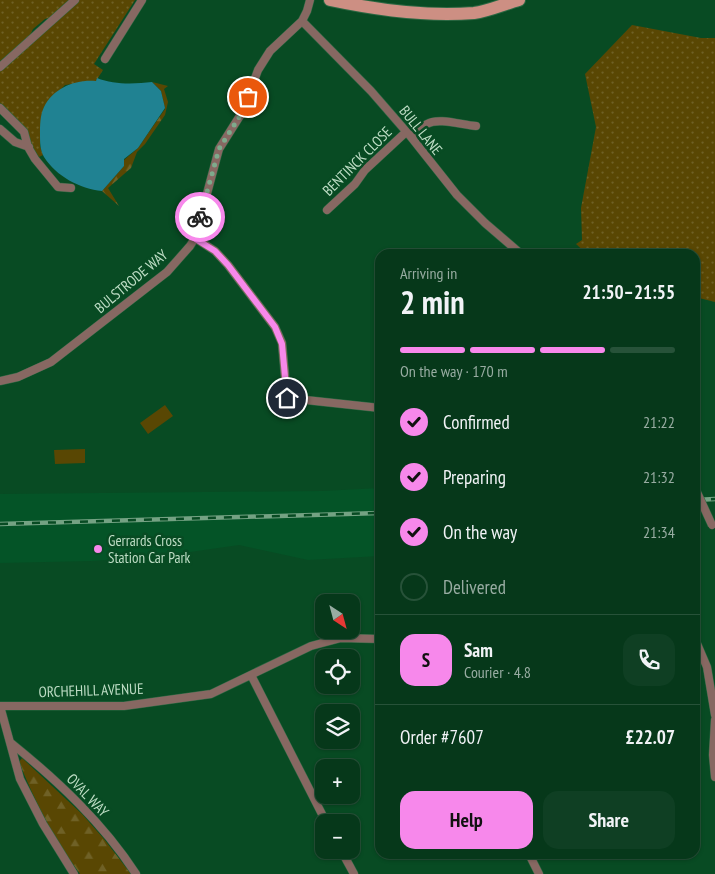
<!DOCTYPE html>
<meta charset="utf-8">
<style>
:root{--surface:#06381a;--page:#0f3f23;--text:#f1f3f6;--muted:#98aca2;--line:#275239;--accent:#f788eb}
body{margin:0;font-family:"PT Sans Narrow",sans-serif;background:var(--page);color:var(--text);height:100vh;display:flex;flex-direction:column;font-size:19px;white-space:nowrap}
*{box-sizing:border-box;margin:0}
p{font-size:16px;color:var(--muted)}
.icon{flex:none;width:28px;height:28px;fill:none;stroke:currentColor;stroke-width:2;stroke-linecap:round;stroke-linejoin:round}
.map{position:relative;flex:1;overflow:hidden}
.details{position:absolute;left:375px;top:249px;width:325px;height:610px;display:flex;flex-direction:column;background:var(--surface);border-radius:15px;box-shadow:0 1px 4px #0004,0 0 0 1px var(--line)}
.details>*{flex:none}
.needle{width:32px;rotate:144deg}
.controls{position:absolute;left:315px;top:594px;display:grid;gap:10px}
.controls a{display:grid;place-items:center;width:45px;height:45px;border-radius:10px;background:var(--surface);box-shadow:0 1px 4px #0004,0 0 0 1px var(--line);font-size:25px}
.pin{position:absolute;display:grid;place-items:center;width:42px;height:42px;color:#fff;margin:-21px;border:2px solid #fff;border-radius:50%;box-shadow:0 1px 5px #0007}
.courier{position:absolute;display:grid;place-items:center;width:50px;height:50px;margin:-25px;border:4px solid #f788eb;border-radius:50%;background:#fff;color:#222;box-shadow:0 1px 6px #0007}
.head em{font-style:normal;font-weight:800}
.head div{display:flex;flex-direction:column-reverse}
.head{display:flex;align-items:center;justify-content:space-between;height:85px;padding:0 25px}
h1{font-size:32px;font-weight:800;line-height:38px}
.bar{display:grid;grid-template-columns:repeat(4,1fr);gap:8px 5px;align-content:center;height:60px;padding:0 25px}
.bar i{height:6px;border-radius:4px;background:var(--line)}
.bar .selected{background:var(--accent)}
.bar p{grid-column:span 4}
.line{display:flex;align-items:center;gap:12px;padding:0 25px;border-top:1px solid var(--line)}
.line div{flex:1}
.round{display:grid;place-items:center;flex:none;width:52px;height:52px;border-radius:15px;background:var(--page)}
ol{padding:0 25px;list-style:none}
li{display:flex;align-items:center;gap:15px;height:55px}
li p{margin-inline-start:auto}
li .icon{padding:5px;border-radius:50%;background:var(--accent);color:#111;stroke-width:4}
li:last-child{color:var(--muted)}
li i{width:28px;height:28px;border:2px solid var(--line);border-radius:50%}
.button{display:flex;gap:10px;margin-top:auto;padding:10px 25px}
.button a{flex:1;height:58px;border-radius:15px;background:var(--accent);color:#111;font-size:20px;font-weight:800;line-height:58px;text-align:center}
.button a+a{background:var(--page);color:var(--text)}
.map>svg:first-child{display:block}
.built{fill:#045427}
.grass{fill:url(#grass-dots)}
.forest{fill:url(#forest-firs)}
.pitch{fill:#594703}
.water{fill:#208292}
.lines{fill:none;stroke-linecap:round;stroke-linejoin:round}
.minor-casing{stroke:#2c6843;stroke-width:9}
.primary-casing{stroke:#2c6843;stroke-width:14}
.minor{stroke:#876862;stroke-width:8}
.primary{stroke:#cd8f83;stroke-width:12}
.rail-casing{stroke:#74a283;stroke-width:4.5}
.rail{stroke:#084b23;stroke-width:2.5;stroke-dasharray:8;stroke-linecap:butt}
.minor-bridge-casing{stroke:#2c6843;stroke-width:9;stroke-linecap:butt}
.minor-bridge{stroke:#876862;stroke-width:8}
.done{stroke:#7eaa8c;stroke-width:5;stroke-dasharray:0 9}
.route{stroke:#f788eb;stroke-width:6}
.poi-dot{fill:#f788eb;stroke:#084b23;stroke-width:2}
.labels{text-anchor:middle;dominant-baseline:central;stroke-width:5;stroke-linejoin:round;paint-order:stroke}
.street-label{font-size:15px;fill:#beddc5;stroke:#084b23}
.poi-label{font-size:15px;fill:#beddc5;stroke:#084b23;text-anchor:start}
</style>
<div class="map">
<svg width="715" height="874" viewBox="0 0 715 874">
<defs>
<pattern id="grass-dots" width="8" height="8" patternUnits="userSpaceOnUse" patternTransform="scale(1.25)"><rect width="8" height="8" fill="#594703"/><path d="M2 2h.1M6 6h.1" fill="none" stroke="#6f6126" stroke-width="1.8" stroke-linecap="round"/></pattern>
<pattern id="forest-firs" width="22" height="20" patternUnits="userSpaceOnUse" patternTransform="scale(1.25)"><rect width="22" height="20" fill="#594703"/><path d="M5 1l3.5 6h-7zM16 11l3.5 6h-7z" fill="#6f6126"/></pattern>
</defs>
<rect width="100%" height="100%" fill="#084b23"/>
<path class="built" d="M380 488V556L308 560 239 545 162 556 92 561 0 563V494L322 491Z"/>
<path class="grass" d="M0 0H71L53 17 45 19 33 29 28 39 0 61Z
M79 0H135L94 64 103 70 96 81 65 85 44 107 40 146 43 155 39 157 32 146 25 129 0 103V71Z
M632 25 701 38H715V302L695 297V254H587L576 244 582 240 581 208 596 127 585 74Z"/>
<path class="forest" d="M152 82 168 86 164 89 168 102 165 115 145 144 137 152 131 168 108 188 119 206 102 191 124 166V160L138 148 165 109 161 91Z
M22 758 82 814 104 839 131 874H80C54 839 35 802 19 762Z"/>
<path class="pitch" d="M165 405 173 416 148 434 140 423Z
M85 449V463L55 464 54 450Z"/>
<path class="water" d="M97 78C114 85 135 84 152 82L161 91 165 108 138 148 124 159V166L102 191C80 189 56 176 44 157 40 150 40 142 40 134 40 126 40 115 44 107 53 88 76 79 96 81Z"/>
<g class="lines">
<defs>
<path id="minor" d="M302 21 371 91 411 137 457 195 485 223 521 254
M105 59 142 0
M0 67 75 0
M0 108 24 132 28 147 35 159 58 187 71 188
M0 129 15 142 29 147
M411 137C416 133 421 127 427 124 438 117 462 125 476 126
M327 210 355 184 365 170 406 132
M195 238 215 251 228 265 275 327 282 343 287 398 380 408
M0 381 18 377 51 362 167 272 190 246 195 238 219 149 243 111 258 70 270 51 302 21 307 11 310 0
M695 639 707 667 715 715
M251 675 326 822
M0 706H124L211 694 311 646 341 638 380 639
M0 706 20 779 43 824 74 874
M715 720 713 755 715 777
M11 743C58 781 103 823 136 874
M341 850 354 874
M529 854 539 874"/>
<path id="primary" d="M330 0C377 10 426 17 474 13 489 11 504 4 519 0"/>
</defs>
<use href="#minor" class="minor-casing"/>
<use href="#primary" class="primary-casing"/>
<use href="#minor" class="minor"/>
<use href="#primary" class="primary"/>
<defs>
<path id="rail" d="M695 500 715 499
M0 524 380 513"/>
</defs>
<use href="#rail" class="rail-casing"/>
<use href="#rail" class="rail"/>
<defs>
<path id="minor-bridge" d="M695 488 712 525"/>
</defs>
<use href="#minor-bridge" class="minor-bridge-casing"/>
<use href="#minor-bridge" class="minor-bridge"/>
</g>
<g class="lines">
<path class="done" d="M200 217 219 149 243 111 248 97"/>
<path class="route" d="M200 217 194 238 215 251 228 265 275 327 282 344 287 398"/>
</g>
<circle class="poi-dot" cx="98" cy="549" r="5"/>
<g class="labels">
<g class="street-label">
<text transform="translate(421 130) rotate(51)">BULL LANE</text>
<text transform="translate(357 161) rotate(-45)">BENTINCK CLOSE</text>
<text transform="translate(131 281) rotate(-40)">BULSTRODE WAY</text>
<text transform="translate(91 690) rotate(-2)">ORCHEHILL AVENUE</text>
<text transform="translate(88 795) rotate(46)">OVAL WAY</text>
</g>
<g class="poi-label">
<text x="108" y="540">Gerrards Cross<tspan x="108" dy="17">Station Car Park</tspan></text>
</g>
</g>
</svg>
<div class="controls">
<a><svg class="needle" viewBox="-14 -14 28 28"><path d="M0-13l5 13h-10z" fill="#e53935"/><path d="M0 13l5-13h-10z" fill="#98aca2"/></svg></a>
<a><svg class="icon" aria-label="locate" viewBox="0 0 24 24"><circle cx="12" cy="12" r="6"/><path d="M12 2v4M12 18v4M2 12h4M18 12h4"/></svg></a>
<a><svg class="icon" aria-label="layers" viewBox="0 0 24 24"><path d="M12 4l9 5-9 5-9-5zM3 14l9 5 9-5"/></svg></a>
<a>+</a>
<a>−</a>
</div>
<div class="pin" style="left:248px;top:97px;background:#ea580c"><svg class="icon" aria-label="bag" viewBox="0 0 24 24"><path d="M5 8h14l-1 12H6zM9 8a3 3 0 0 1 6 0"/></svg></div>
<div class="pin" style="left:287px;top:398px;background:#1f2937"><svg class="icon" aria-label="home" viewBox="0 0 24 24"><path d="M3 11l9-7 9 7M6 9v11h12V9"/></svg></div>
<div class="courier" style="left:200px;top:217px"><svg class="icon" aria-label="bike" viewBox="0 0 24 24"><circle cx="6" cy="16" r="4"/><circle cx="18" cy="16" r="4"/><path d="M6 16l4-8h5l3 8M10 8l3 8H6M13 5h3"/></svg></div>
<section class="details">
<div class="head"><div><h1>2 min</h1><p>Arriving in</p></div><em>21:50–21:55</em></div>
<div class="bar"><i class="selected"></i><i class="selected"></i><i class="selected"></i><i></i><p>On the way · 170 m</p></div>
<ol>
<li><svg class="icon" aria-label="check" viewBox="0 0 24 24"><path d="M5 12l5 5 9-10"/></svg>Confirmed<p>21:22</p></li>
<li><svg class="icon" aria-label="check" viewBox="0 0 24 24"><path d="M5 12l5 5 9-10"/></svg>Preparing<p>21:32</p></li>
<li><svg class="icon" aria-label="check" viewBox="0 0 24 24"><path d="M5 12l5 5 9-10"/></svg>On the way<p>21:34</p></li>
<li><i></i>Delivered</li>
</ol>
<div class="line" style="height:90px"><b class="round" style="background:var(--accent);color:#111">S</b><div><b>Sam</b><p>Courier · 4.8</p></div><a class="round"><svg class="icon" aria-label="phone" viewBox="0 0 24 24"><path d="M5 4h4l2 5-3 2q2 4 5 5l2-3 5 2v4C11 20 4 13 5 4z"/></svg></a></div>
<div class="line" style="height:65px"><div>Order #7607</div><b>£22.07</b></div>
<div class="button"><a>Help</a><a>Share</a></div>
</section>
</div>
